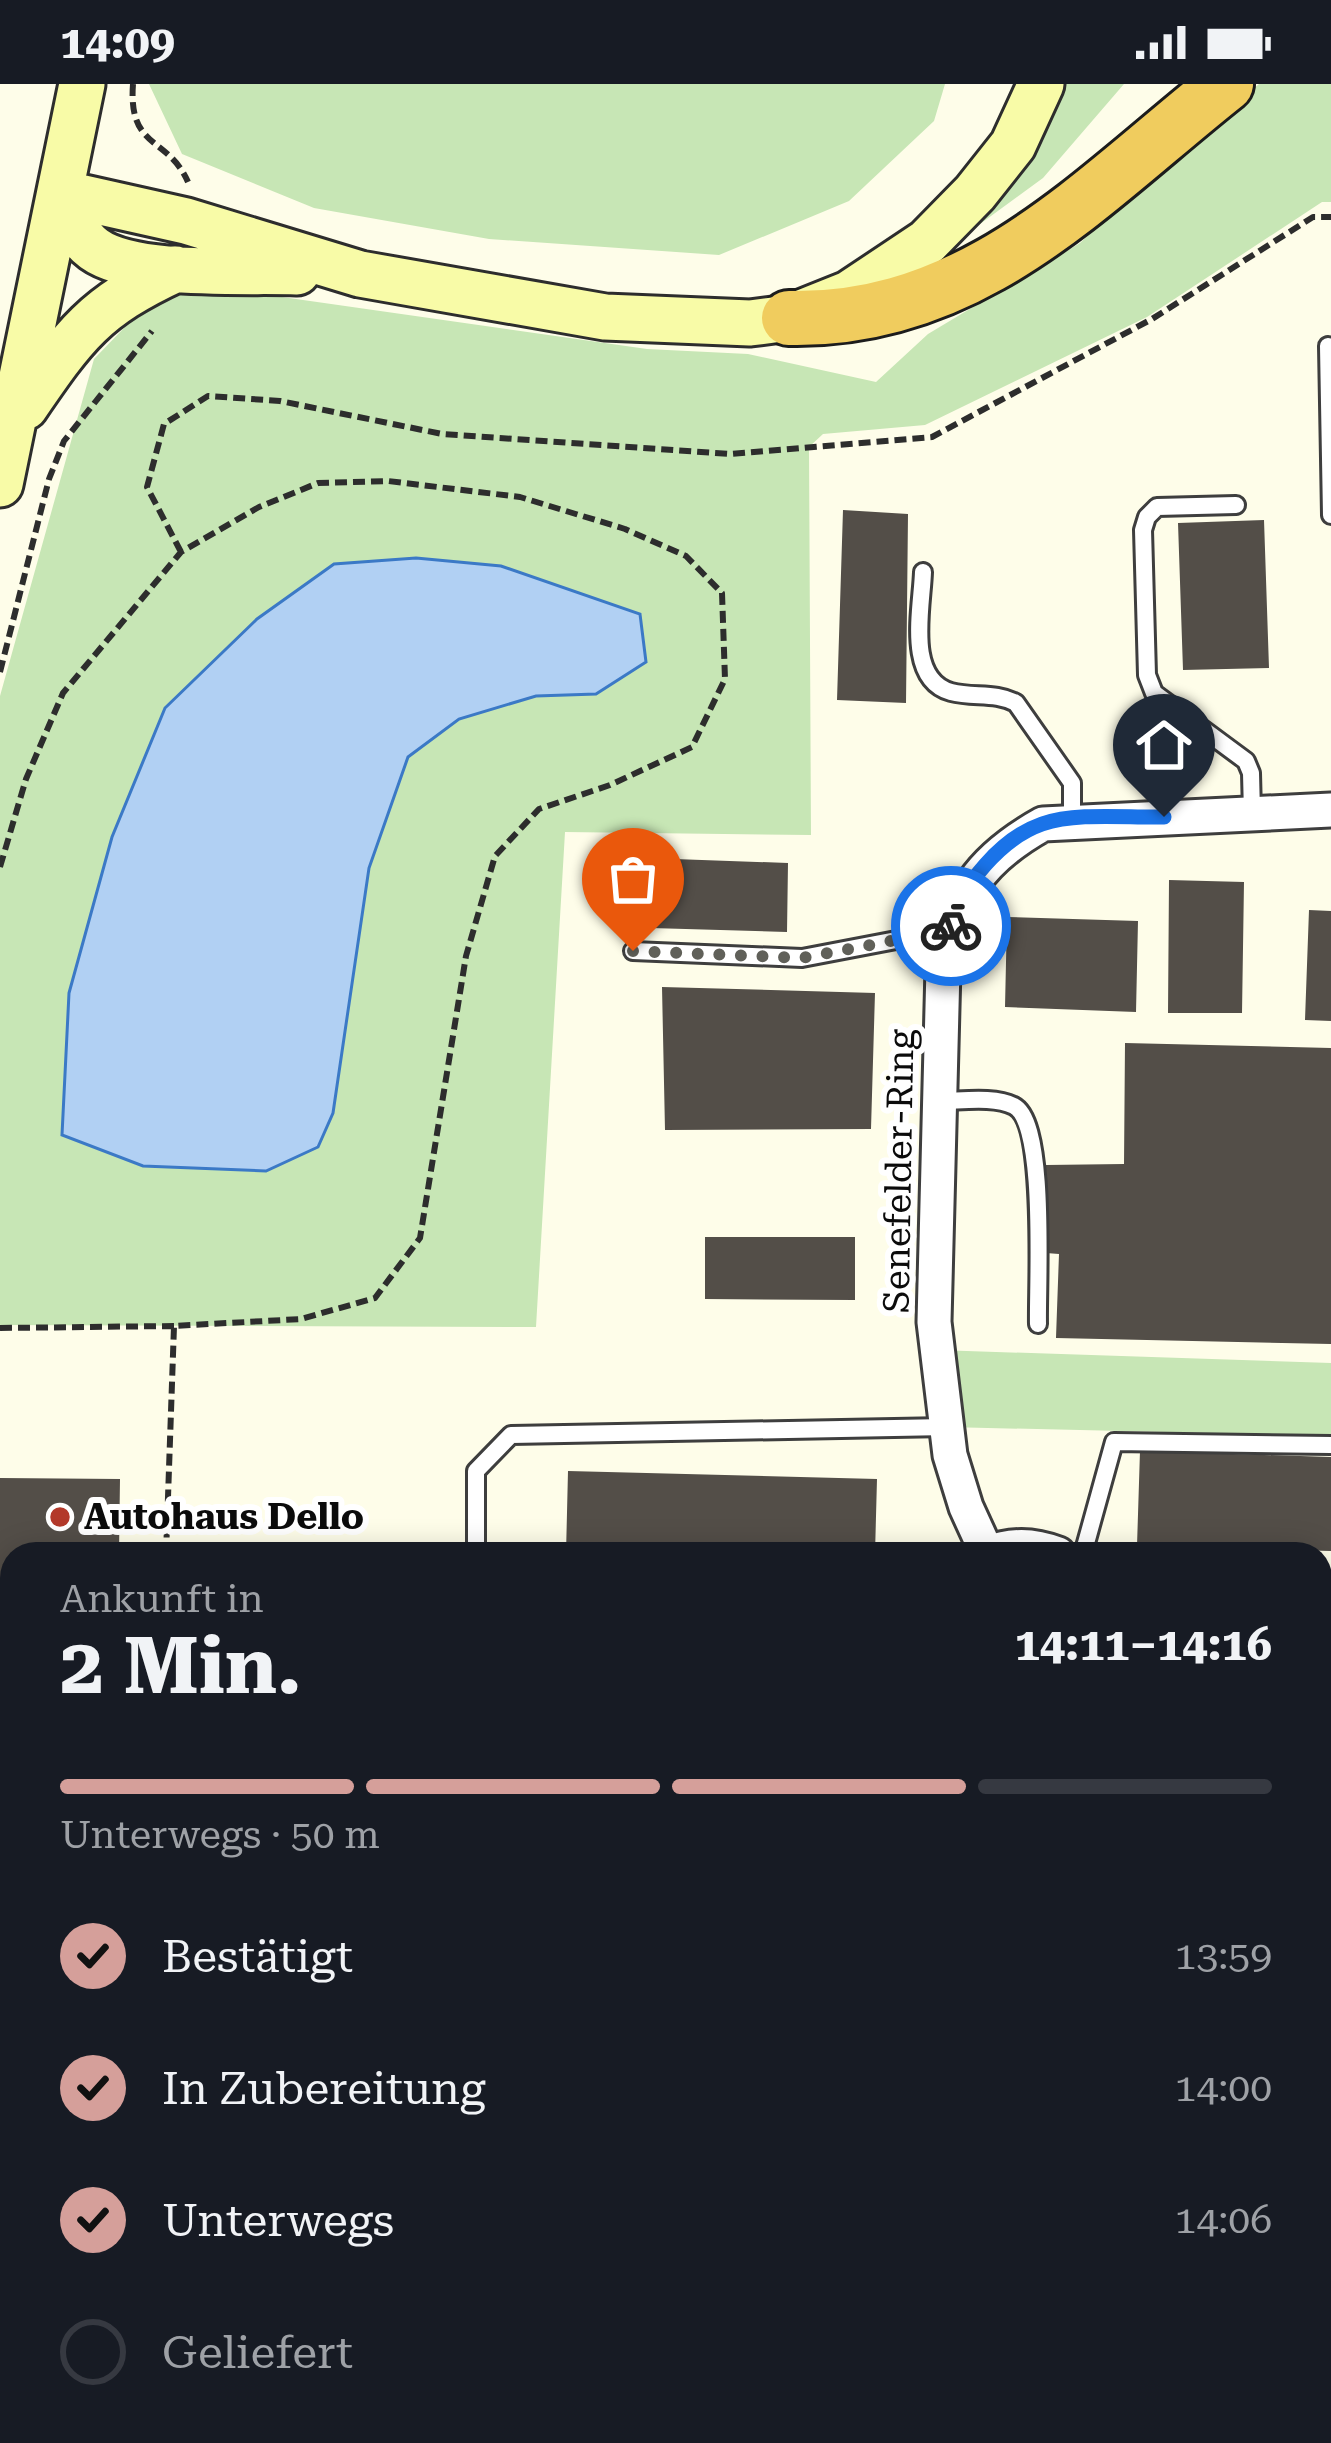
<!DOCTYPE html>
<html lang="de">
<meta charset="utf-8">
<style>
:root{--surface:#171b24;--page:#242831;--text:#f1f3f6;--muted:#9ea1a6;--line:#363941;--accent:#d59f9a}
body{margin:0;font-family:"Roboto Serif",serif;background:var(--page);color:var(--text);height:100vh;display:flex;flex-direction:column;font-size:45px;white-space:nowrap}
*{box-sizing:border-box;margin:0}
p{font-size:39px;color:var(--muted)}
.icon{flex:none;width:66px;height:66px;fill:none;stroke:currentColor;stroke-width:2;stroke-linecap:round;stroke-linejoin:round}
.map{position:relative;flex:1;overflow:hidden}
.sheet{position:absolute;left:0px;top:1458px;width:1332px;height:903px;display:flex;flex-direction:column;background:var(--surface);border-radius:36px 36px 0 0;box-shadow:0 6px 30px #0003}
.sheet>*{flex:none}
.pin{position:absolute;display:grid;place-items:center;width:102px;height:102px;color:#fff;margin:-123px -51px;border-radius:50% 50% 50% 0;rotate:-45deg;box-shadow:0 0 12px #0007}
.pin .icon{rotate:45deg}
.courier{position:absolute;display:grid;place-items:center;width:120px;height:120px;margin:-60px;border:9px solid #1a73e8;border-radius:50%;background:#fff;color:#222;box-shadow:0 3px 15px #0007}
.head em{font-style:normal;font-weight:700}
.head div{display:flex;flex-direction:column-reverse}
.head{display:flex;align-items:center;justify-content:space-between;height:204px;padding:0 60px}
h1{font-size:78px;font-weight:700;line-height:90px}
.bar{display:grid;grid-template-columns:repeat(4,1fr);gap:18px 12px;align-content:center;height:144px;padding:0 60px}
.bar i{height:15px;border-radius:9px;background:var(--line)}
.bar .on{background:var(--accent)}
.bar p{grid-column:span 4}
ol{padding:0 60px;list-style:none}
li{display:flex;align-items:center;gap:36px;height:132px}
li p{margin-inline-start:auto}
li .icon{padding:12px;border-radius:50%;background:var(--accent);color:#111;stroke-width:4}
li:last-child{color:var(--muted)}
li i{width:66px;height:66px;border:6px solid var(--line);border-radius:50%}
.status{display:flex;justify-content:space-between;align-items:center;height:84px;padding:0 60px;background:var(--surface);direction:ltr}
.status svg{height:33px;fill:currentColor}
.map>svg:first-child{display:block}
.green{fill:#c7e6b5;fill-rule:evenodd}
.water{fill:#b1d0f3;stroke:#3b79c6;stroke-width:3}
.building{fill:#534e48}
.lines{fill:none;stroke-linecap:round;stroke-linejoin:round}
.service-casing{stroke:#3e3e3e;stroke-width:22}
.minor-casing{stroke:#3e3e3e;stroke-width:39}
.secondary-casing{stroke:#2d2d2d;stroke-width:51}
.trunk-casing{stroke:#1c1c1c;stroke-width:60}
.path{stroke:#2d2d2d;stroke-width:6;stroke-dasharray:12 6;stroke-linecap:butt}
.service{stroke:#fff;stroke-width:16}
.minor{stroke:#fff;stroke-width:33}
.secondary{stroke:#f8fba7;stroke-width:45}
.trunk{stroke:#f0cc5e;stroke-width:54}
.done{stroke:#606059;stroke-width:12;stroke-dasharray:0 21.6}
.route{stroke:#1a73e8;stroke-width:15}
.poi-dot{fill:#b3392a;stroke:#fff;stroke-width:4.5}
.labels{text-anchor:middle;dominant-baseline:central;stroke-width:12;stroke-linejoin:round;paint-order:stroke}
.street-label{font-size:36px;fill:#0b0b0b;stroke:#fff}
.poi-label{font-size:36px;font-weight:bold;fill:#0b0b0b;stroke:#fff;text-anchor:start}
</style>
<div class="status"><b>14:09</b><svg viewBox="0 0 49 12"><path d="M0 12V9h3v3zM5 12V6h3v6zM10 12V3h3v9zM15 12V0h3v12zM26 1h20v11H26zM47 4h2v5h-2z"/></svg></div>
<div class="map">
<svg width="1331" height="2359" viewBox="0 0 1331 2359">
<rect width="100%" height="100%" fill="#fefde9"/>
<path class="green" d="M149 0H945L934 37 849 117 719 171 489 155 314 124 182 70Z
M1052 0H1124L1043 94 935 173Z
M1259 0H1331V118H1322L1147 233 925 341 823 350 809 363 811 751 565 748 536 1243 0 1241V612L94 275 152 215 218 204 647 265 748 270 876 298 928 250 1080 159 1175 71ZM416 474 501 482 640 530 596 610 536 612 459 635 408 673 369 784 333 1029 318 1063Z
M937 1266 1331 1279V1352L947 1343Z"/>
<path class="water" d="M416 474 501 482 640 530 646 578 596 610 536 612 459 635 408 673 369 784 333 1029 318 1063 266 1087 143 1082 62 1051 69 909 112 753 165 624 257 535 334 480Z"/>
<path class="building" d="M843 426 908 430 906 619 837 616Z
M1264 436 1269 584 1183 586 1178 439Z
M619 773 788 779 787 848 616 843Z
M1169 796 1244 798 1242 929H1168Z
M1309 826 1331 827V937L1305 936Z
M1007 833 1138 837 1136 928 1005 923Z
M662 903 875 909 871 1045 665 1046Z
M1125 959 1331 964V1260L1056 1254 1059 1170 1046 1169V1081L1124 1080Z
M705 1153H855V1216L705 1215Z
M1140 1367 1331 1373V1467L1137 1462Z
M568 1387 877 1395 875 1470H566Z
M0 1394 120 1395 119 1470H12V1514H0Z
M1320 1547H1331V1640H1320Z
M0 2122H12V2349H92V2359H0Z
M421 2349H1117V2359H421Z"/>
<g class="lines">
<defs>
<path id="service" d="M1328 262 1331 431
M1236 421 1157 423 1147 433 1143 446 1147 591 1154 609 1246 677 1251 689 1252 729
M923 488C922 523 905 595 951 608 974 614 995 608 1016 619L1072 699V736
M633 867 802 874 912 853 947 855
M940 1017C961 1017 995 1012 1014 1022 1047 1039 1037 1201 1038 1240
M476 1470V1387L511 1351 947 1343
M1083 1470 1114 1358 1331 1361
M1320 1668H1331
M1320 1891 1331 1878
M1320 1919 1331 1929
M0 2004 12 1998
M1320 2039 1331 2025
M1320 2264H1331
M284 2359V2349
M1235 2359V2349"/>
<path id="minor" d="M987 1469 966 1423 950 1371 934 1238 943 884C954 813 980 775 1043 740L1331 726
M985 1470C1011 1460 1032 1460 1058 1470
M1320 1784 1331 1793
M0 1796H12"/>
<path id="secondary" d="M61 109 186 137 360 190 605 233 750 239 789 234 849 210 927 158 975 109 1013 61 1041 0
M61 109C67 130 76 152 94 165 134 194 246 186 297 188
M25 323C75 250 94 223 176 185
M0 400 82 0"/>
<path id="trunk" d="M789 234C975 238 1091 107 1226 0"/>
</defs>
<use href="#service" class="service-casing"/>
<use href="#minor" class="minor-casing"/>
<use href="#secondary" class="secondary-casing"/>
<use href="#trunk" class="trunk-casing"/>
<path class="path" d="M133 0C128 66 168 52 188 98
M181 468 147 403 164 340 208 312 280 317 442 350 731 370 932 353 1152 235 1313 133H1331
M0 588 49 395 64 357 152 247
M0 783 26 695 63 609 181 468 259 423 318 399 388 397 520 413 625 445 686 472 722 509 725 595 692 663 610 701 539 725 495 772 466 872 420 1154 375 1214 301 1235 174 1242 166 1470
M0 1244 174 1242"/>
<use href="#service" class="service"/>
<use href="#minor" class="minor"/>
<use href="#secondary" class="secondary"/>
<use href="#trunk" class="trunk"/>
</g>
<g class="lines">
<path class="done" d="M633 867 802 874 912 853 947 855 951 842"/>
<path class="route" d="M951 842C961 801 1002 754 1042 740 1078 728 1126 734 1164 733"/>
</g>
<circle class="poi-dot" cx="60" cy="1433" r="12"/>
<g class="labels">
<g class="street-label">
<text transform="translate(899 1087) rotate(-89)">Senefelder-Ring</text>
</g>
<g class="poi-label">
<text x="84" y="1433">Autohaus Dello</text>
</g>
</g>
</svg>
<div class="pin" style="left:633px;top:867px;background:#ea580c"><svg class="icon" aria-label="bag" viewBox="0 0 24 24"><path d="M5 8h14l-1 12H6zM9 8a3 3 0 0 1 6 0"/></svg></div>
<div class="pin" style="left:1164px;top:733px;background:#1f2937"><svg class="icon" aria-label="home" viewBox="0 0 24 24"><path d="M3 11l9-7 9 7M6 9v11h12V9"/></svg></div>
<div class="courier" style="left:951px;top:842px"><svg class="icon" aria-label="bike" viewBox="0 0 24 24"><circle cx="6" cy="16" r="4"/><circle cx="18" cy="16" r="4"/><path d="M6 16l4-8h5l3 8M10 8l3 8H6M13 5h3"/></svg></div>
<section class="sheet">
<div class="head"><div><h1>2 Min.</h1><p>Ankunft in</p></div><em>14:11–14:16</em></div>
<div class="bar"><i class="on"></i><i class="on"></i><i class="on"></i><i></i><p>Unterwegs · 50 m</p></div>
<ol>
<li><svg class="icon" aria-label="check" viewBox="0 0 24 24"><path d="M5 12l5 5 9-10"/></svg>Bestätigt<p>13:59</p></li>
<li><svg class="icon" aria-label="check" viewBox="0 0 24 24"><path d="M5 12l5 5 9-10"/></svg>In Zubereitung<p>14:00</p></li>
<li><svg class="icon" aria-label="check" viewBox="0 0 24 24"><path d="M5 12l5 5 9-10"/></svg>Unterwegs<p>14:06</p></li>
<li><i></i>Geliefert</li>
</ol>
</section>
</div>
